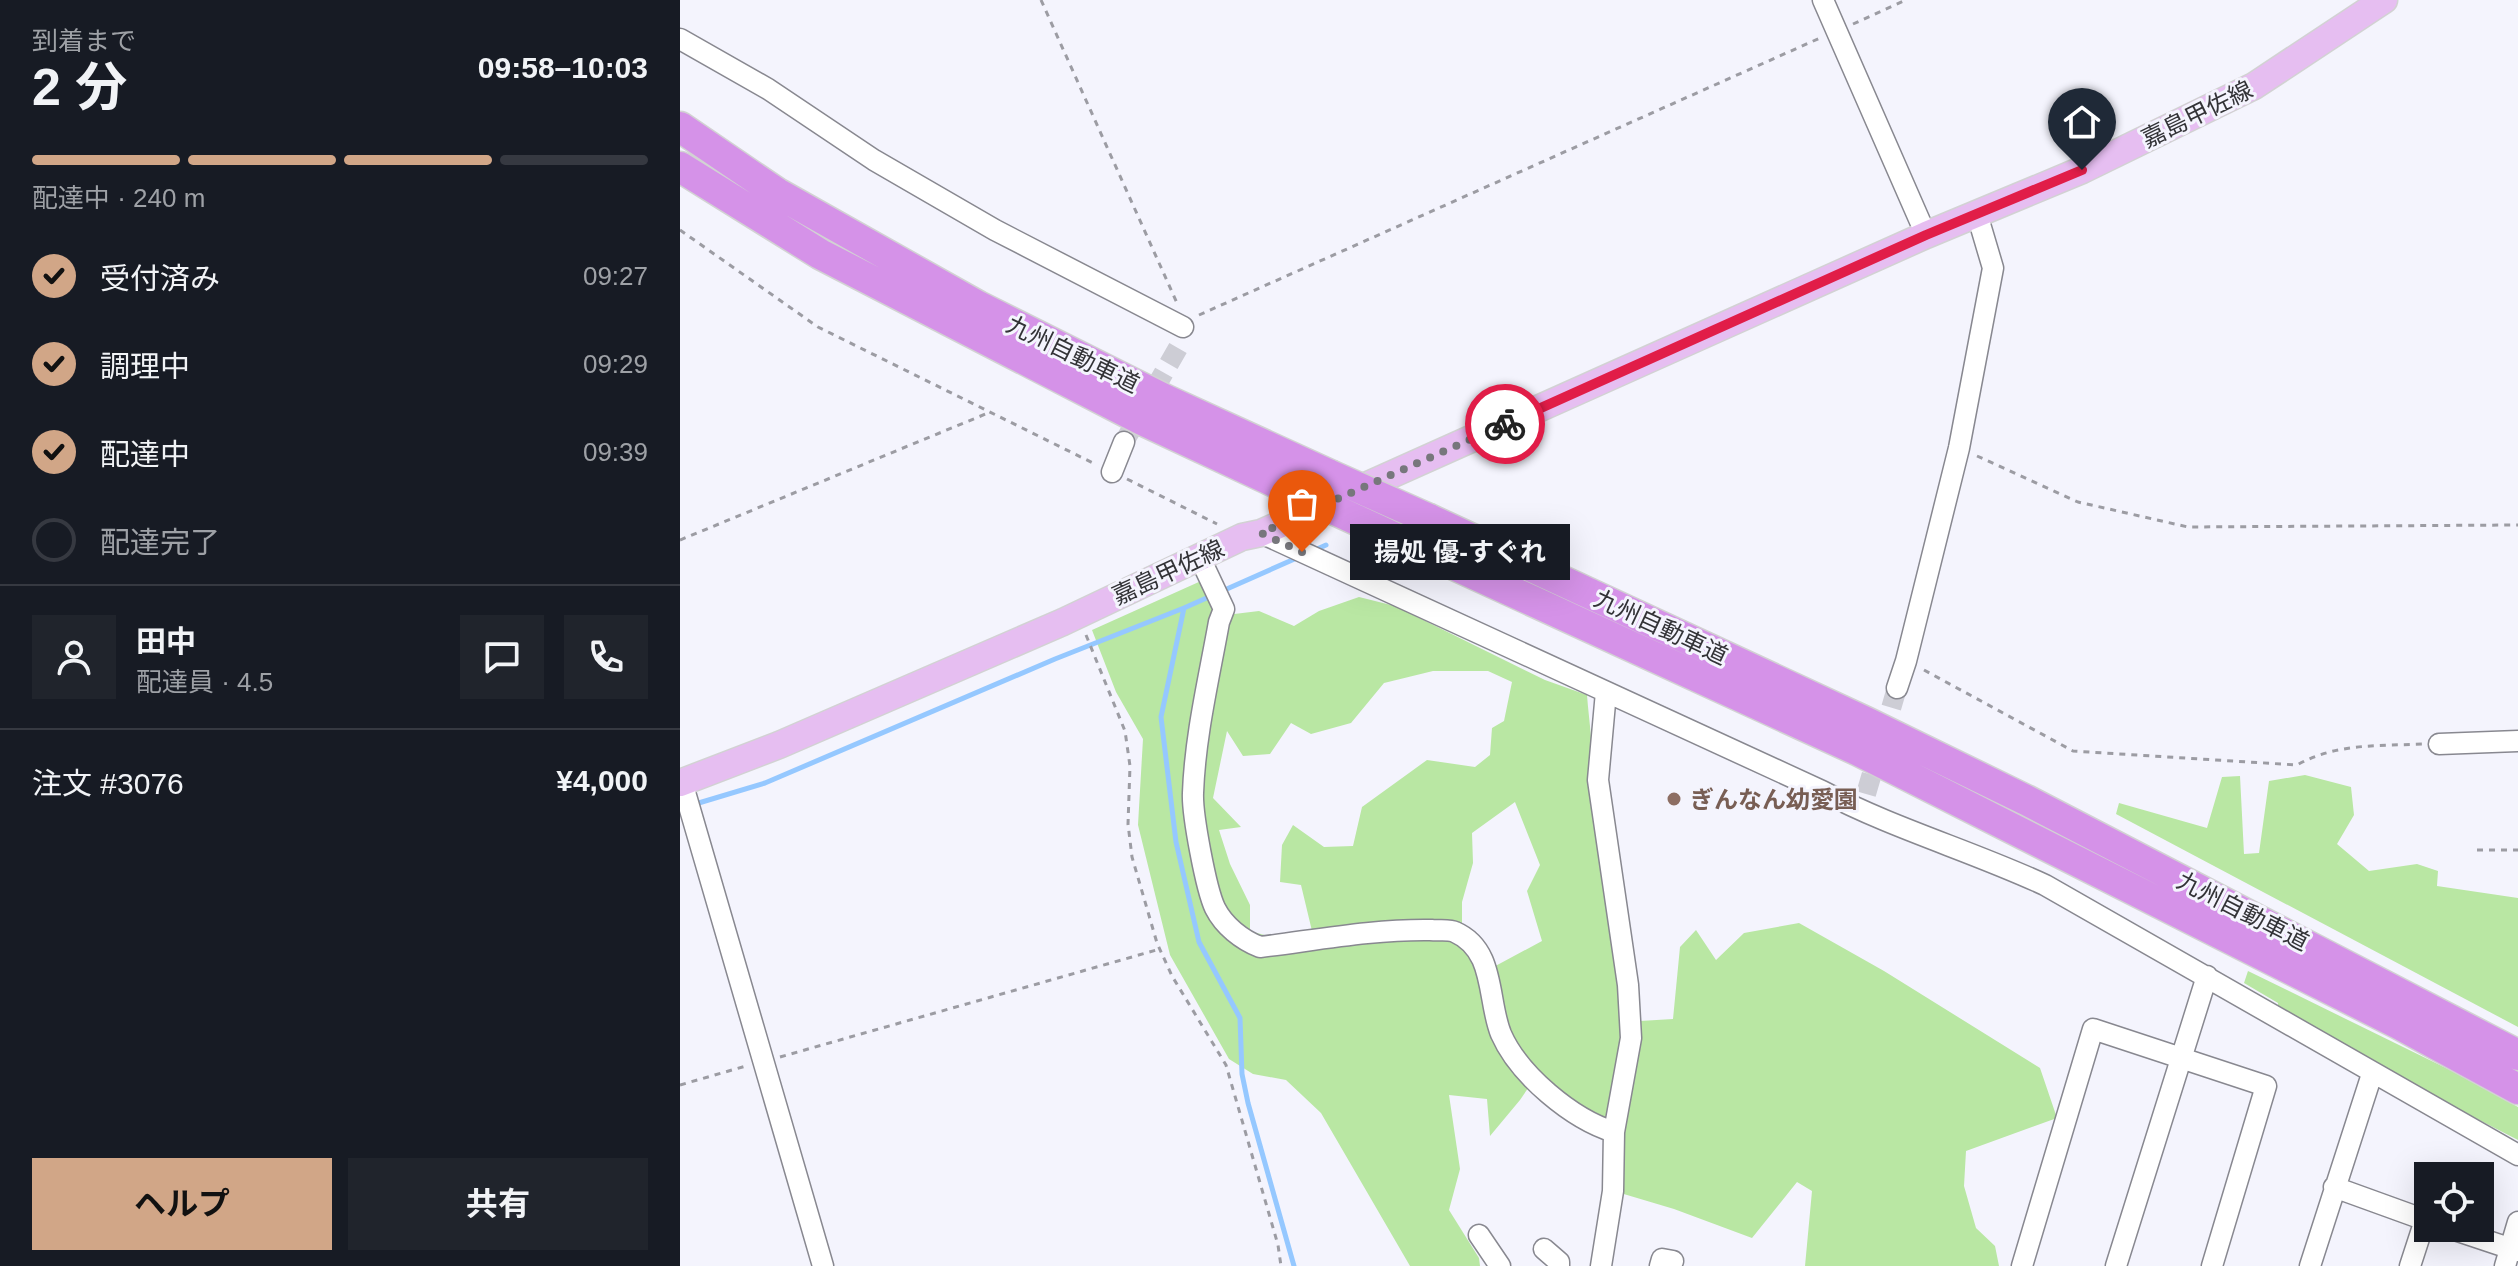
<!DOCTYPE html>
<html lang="ja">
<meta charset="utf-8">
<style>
:root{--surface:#171b24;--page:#20242c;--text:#f1f3f6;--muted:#9ea1a6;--line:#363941;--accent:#d1a687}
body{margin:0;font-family:Helvetica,"Noto Sans JP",sans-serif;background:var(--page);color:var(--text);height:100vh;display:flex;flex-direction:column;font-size:30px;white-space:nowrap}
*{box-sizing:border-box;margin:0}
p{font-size:26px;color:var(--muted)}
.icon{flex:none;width:44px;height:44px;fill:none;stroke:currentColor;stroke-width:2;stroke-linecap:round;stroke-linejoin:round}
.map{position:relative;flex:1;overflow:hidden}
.sheet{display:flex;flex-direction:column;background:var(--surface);width:680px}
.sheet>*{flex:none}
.controls{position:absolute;left:1734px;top:1162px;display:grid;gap:16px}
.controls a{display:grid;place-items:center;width:80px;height:80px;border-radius:0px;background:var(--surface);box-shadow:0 8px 32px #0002;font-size:40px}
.pin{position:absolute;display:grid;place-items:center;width:68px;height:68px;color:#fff;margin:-82px -34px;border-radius:50% 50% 50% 0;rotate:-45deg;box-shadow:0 0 8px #0007}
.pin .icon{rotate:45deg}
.courier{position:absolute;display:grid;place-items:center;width:80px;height:80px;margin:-40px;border:6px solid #e11d48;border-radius:50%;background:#fff;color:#222;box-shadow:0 2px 10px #0007}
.bubble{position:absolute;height:56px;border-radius:0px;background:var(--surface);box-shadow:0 8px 32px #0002;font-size:26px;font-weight:700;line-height:56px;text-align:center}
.summary em{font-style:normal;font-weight:700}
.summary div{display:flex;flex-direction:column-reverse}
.summary{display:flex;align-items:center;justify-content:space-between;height:136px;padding:0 32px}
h1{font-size:52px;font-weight:700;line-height:60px}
.bar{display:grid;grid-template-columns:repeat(4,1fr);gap:12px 8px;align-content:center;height:96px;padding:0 32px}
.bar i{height:10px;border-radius:6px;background:var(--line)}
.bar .active{background:var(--accent)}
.bar p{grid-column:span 4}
.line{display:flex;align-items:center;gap:20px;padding:0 32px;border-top:2px solid var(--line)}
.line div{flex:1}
.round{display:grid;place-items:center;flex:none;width:84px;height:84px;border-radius:0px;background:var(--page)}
ol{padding:0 32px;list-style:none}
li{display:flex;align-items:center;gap:24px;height:88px}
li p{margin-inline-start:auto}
li .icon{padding:8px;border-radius:50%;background:var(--accent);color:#111;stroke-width:4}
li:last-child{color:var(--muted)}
li i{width:44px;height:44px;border:4px solid var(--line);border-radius:50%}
.action{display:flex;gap:16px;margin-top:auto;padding:16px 32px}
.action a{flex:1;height:92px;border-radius:0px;background:var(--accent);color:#111;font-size:32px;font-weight:700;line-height:92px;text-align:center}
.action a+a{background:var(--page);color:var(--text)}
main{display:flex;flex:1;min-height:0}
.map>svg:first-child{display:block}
.green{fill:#b9e7a3;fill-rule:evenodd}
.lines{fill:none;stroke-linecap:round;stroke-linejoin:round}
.stream{stroke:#95c8ff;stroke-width:5}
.minor-tunnel{stroke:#cdcdd5;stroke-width:20;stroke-dasharray:20 10;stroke-linecap:butt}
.minor-casing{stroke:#888890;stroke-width:23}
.major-casing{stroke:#d2d2d3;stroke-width:29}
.highway-casing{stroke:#d2d2d3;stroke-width:33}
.path{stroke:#9c9ca3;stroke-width:3;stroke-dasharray:6 6;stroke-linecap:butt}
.minor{stroke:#fff;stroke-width:20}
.major{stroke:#e6bef1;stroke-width:26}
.highway{stroke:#d592e8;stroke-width:30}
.highway-bridge-casing{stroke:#d2d2d3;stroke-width:33;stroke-linecap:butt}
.highway-bridge{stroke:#d592e8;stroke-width:30}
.done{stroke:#77777c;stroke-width:8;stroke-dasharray:0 14.4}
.route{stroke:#e11d48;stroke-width:10}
.education-dot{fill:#8d6e63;stroke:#f4f4fd;stroke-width:3}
.labels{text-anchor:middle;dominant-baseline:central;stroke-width:6;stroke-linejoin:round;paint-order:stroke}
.street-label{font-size:24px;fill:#333337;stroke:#f4f4fd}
.education-label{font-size:24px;font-weight:bold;fill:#785e54;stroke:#f4f4fd;text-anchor:start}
</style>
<main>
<section class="sheet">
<div class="summary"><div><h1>2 分</h1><p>到着まで</p></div><em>09:58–10:03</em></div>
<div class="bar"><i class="active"></i><i class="active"></i><i class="active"></i><i></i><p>配達中 · 240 m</p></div>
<ol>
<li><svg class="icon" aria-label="check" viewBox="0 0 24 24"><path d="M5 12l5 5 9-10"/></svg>受付済み<p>09:27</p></li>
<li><svg class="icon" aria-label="check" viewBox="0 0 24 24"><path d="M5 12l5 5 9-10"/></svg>調理中<p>09:29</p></li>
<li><svg class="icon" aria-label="check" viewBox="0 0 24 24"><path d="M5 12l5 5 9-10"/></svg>配達中<p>09:39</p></li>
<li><i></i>配達完了</li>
</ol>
<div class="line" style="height:144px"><a class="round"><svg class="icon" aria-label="person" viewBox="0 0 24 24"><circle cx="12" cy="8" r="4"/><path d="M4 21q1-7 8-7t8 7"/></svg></a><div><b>田中</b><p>配達員 · 4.5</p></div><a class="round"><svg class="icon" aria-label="chat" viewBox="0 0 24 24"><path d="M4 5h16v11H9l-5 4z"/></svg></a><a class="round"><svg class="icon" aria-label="phone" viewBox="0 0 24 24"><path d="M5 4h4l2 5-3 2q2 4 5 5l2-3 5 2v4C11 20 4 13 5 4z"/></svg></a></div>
<div class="line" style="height:104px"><div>注文 #3076</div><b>¥4,000</b></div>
<div class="action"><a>ヘルプ</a><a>共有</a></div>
</section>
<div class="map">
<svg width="1838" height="1266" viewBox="0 0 1838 1266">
<rect width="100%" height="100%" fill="#f4f4fd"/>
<path class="green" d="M521 581 546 615 579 611 614 626 639 611 679 597 715 606 865 680 907 695C908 709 910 724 911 738 911 758 908 779 910 800 911 816 920 831 922 847 932 905 959 1080 924 1126L857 1075 840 1100 810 1136 807 1099 769 1095 780 1169 769 1210 799 1258 800 1266H730L641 1113 606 1080 573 1074 549 1059 490 955 458 825 463 739 436 692 412 630ZM753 671H808L832 682 824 721 812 728 810 755 795 767 747 760 682 807 673 846 644 847 613 825 602 845 600 882 621 885 632 931 588 936 570 931V905L550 864 539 830 561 827 533 798 547 731 563 756 590 754 611 723 631 734 671 723 704 683ZM835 802 860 865 847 891 862 941 808 970 782 928V902L793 863 792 833Z
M1625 775 1671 787 1674 815 1657 844 1689 871 1737 864 1758 871 1757 886 1838 898V1027L1436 814 1439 803 1527 828 1542 777 1560 776 1564 854 1579 853 1589 781Z
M1119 923 1204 971 1360 1068 1377 1118 1286 1151 1284 1186 1296 1228 1315 1246 1319 1266H1125L1132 1191 1117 1182 1072 1238 994 1209 937 1192 939 1140 959 1042 960 1021 993 1019 1000 947 1016 930 1036 960 1064 933Z
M1568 971 1770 1070 1838 1107V1140L1704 1071 1598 1008V1003L1564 983Z"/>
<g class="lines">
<path class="stream" d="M635 550 646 545
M540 592 619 557
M531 596 504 608 481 717 496 842 519 942 560 1018 562 1074 568 1103 614 1266
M12 805 85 783 375 659 504 608"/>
<path class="minor-tunnel" d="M444 442 498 348
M1186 794 1217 688"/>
<defs>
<path id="minor" d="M1143 0 1246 235
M0 39 88 89 194 160 315 230 503 327
M432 472 444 442
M581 533 1142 791C1214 829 1292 851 1365 885L1838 1155
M520 558 544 609 539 622C529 678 515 736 513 793 512 814 526 889 535 908 544 926 562 940 580 947 637 940 694 929 751 930 758 931 769 929 775 932 816 950 807 1000 821 1034 839 1075 892 1119 934 1132
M1217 688 1226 661 1279 448 1313 268 1297 214
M1759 744 1838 741
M2 782 143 1266
M1654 1187 1748 1221
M1769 1228 1838 1251
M799 1235 820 1266
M864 1249 879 1262V1266
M921 1266 933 1191 934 1132 951 1038 948 985 918 780 926 692
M980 1266 982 1259 993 1261
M1342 1266 1413 1029 1586 1086 1532 1266
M1436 1266 1527 976
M1630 1266 1692 1074
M1730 1266 1745 1220
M1825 1266 1838 1222"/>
<path id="major" d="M0 783 99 745 383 622 562 537 581 533 1246 235 1402 170 1574 86 1704 0"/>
<path id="highway" d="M0 127 97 193 298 306 486 400 650 475
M0 167 140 254 462 420 618 493
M749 519 1186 722 1346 800 1838 1055
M733 546 1179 751 1719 1024 1838 1089"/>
</defs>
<use href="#minor" class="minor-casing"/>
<use href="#major" class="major-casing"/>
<use href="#highway" class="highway-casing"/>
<path class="path" d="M361 0 497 303
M1173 24 1226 0
M0 230 138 327 415 464
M519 315 1140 38
M1297 456 1398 502 1508 527 1838 525
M447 479 537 524
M0 540 308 413
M406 635 445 731 450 766 448 824 452 857 477 943 492 976 546 1065 598 1245 601 1266
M1244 670 1393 751 1617 765C1656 743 1699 746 1743 744
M1797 850H1838
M100 1057 480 949
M0 1085 66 1066"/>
<use href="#minor" class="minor"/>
<use href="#major" class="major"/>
<use href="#highway" class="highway"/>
<defs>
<path id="highway-bridge" d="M650 475 749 519
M618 493 733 546"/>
</defs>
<use href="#highway-bridge" class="highway-bridge-casing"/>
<use href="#highway-bridge" class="highway-bridge"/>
</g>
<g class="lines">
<path class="done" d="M622 552 581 533 825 424"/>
<path class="route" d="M825 424 1246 235 1402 170"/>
</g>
<circle class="education-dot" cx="994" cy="799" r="8"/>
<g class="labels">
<g class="street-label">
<text transform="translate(1517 114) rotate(-26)">嘉島甲佐線</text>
<text transform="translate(393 354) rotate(26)">九州自動車道</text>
<text transform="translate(488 572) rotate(-25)">嘉島甲佐線</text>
<text transform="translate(981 627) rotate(25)">九州自動車道</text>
<text transform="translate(1563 911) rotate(27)">九州自動車道</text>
</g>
<g class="education-label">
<text x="1010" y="799">ぎんなん幼愛園</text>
</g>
</g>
</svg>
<div class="controls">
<a><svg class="icon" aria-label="locate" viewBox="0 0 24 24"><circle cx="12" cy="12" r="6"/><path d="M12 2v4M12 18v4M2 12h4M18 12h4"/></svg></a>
</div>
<div class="pin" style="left:622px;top:552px;background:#ea580c"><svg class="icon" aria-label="bag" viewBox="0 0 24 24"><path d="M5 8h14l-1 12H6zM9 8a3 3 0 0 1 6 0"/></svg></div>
<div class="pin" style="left:1402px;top:170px;background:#1f2937"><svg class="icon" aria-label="home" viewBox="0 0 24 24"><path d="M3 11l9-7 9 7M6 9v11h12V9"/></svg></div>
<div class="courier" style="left:825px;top:424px"><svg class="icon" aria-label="bike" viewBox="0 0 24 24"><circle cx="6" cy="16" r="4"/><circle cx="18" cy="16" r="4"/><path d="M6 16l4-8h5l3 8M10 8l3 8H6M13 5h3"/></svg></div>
<div class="bubble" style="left:670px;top:524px;width:220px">揚処 優-すぐれ</div>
</div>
</main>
